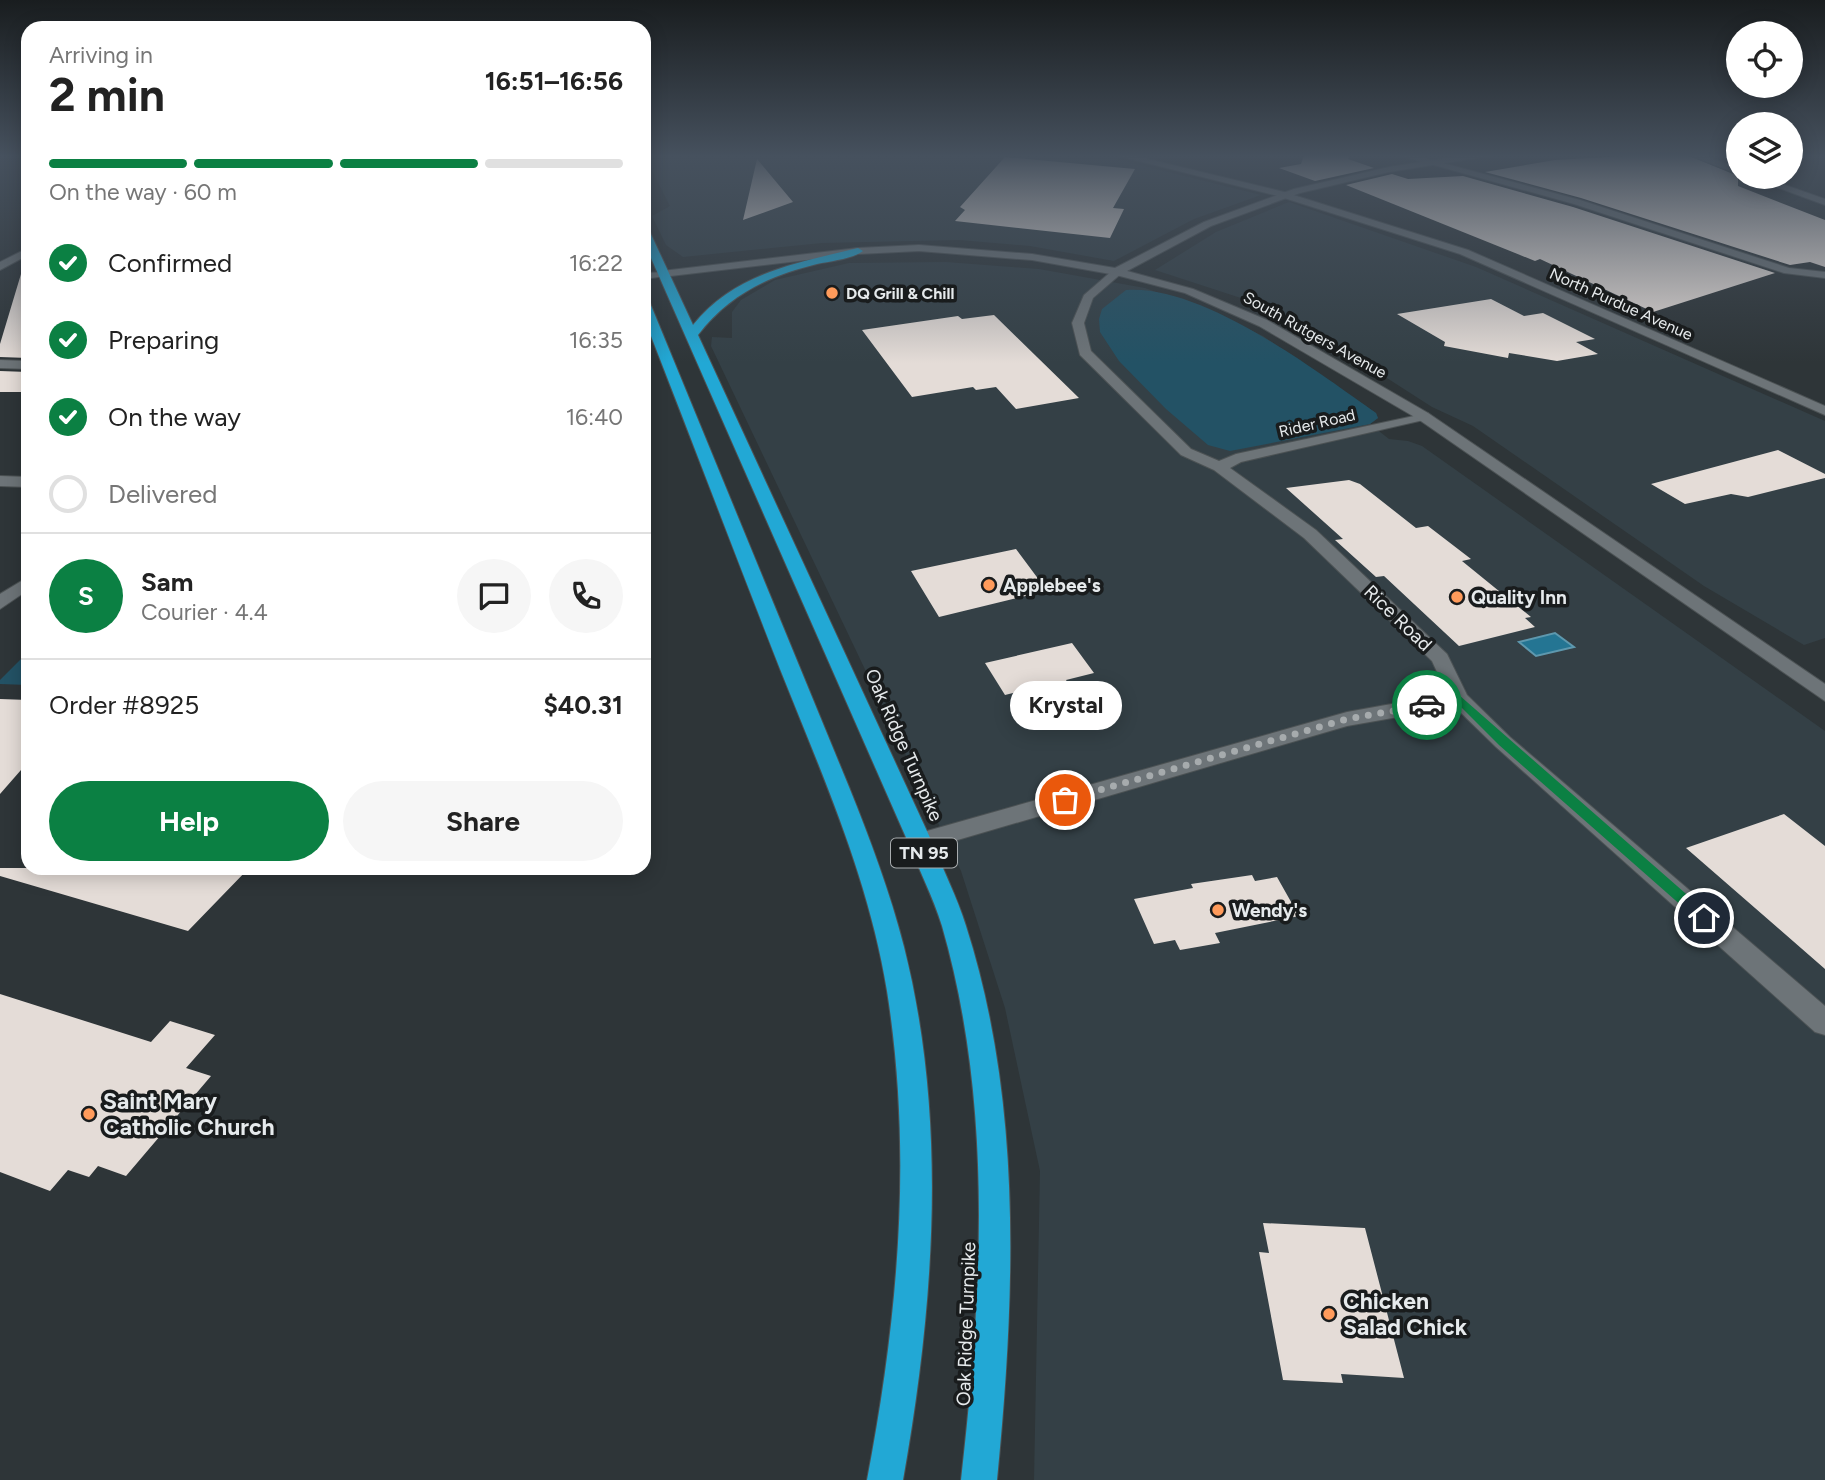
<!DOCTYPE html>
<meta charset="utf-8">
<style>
:root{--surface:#fff;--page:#f6f6f6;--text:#222;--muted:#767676;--line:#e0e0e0;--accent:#0b8043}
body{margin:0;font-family:Figtree,sans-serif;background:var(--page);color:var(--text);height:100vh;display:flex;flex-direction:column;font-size:26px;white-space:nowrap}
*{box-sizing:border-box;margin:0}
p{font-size:23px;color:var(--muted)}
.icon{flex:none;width:38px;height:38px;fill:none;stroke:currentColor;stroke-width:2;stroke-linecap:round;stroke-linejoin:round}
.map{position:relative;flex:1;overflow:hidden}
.sheet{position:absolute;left:21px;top:21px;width:630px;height:854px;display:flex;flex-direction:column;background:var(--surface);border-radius:21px;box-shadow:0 4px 18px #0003}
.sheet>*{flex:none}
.buttons{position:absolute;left:1726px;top:21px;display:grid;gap:14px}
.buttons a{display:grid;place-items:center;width:77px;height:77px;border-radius:50%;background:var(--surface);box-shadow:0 4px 18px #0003;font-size:35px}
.pin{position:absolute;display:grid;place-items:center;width:60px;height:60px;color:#fff;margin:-30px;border:4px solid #fff;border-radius:50%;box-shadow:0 2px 7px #0007}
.courier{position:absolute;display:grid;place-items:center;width:70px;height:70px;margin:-35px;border:5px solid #0b8043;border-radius:50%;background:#fff;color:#222;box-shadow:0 2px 9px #0007}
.bubble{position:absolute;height:49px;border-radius:24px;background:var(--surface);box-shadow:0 4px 18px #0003;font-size:23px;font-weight:700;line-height:49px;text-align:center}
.summary em{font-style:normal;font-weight:700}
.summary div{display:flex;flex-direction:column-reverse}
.summary{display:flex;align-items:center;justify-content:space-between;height:119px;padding:0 28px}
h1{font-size:46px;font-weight:700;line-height:52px}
.bar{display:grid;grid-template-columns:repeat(4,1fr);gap:10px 7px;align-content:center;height:84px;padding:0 28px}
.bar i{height:9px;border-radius:5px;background:var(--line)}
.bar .selected{background:var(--accent)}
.bar p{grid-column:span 4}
.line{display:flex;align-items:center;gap:18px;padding:0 28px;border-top:2px solid var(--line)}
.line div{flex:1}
.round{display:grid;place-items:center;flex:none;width:74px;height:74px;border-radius:37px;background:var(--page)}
ol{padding:0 28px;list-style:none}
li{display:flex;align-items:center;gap:21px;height:77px}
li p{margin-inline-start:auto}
li .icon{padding:7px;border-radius:50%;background:var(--accent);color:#fff;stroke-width:4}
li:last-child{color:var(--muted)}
li i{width:38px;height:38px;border:4px solid var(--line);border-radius:50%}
.primary-button{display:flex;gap:14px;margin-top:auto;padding:14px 28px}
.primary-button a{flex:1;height:80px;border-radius:42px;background:var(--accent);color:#fff;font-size:28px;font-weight:700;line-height:80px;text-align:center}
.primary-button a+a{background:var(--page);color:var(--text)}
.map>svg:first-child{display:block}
.built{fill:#344046}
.green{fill:#235265}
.water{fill:#247593;stroke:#5e98ae;stroke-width:2}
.building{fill:#e4dcd7}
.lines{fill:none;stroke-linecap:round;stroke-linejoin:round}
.street-casing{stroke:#4c5254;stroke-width:2}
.secondary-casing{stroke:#4c5254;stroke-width:2}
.highway-casing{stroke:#4c5254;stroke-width:2}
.street{fill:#6d7478;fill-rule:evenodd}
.secondary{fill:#6d7478;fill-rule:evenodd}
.highway{fill:#22a8d5;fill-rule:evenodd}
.route{fill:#0b8043}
.done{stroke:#a6abad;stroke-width:7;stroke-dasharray:0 12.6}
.poi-dot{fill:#ff9b5b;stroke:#191c1d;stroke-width:2.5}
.labels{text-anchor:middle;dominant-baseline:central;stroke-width:7;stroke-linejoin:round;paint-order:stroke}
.far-poi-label{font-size:16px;font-weight:bold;fill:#e6eaec;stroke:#191c1d;text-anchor:start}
.far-street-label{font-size:16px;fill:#e6eaec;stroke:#191c1d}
.shield{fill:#191c1d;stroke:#a8acae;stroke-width:2}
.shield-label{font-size:18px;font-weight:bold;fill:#e6eaec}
.poi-label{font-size:19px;font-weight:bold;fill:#e6eaec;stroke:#191c1d;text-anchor:start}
.street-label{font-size:19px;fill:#e6eaec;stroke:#191c1d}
.near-poi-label{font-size:23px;font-weight:bold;fill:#e6eaec;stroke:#191c1d;text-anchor:start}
</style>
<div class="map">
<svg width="1825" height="1480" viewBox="0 0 1825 1480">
<rect width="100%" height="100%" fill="#2e3538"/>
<path class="built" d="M644 155H1099L1261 195 1194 219 1114 261 1030 246 959 240 822 243 683 257 666 245 652 216 670 206Z
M1289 202 1476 267 1825 421V638L1804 645 1704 586 1473 426 1432 407 1323 337 1247 300 1155 270 1216 232Z
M946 262 1039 269 1145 288 1214 313 1263 336 1376 413 1378 418 1370 424 1389 439 1408 441 1422 446 1825 731V1480H1034L1040 1171 1005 1008 961 871 711 346 712 337 732 338V312L741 300 775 280 849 263Z"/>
<path class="green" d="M1126 290C1202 284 1315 370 1376 413L1378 418 1370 424 1230 451 1208 445 1166 409 1119 361 1100 332 1099 319 1102 309Z
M28 652V685L0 684V680Z"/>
<path class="water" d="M1555 633 1574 647 1536 656 1519 642Z"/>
<path class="building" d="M1304 155H1350L1348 159 1374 168 1315 181 1279 168 1301 164Z
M1645 155H1687L1738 176V186L1825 220V267L1810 262 1790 265 1581 198 1485 172 1555 160Z
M1005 157 1135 169 1113 208 1124 209 1110 238 955 221 965 210 960 207Z
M757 159 793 202 743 220Z
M1392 174 1408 179 1463 176 1573 207 1775 273 1653 312 1540 259 1535 261 1346 185Z
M21 274 28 275V358L0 357V344Z
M1491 299 1524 316 1543 313 1595 339 1576 342 1598 354 1557 361 1509 353 1508 358 1444 346 1445 342 1397 314Z
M994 315 1079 398 1016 409 996 387 976 390 973 387 912 397 862 330 958 316 962 319Z
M0 371 28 372V392H0Z
M1778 450 1825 474V478L1748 497 1731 494 1685 504 1651 484Z
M1349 480 1360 484 1416 528 1428 526 1471 559 1462 561 1531 617 1525 618 1535 627 1459 646 1384 576 1376 577 1335 540 1343 539 1286 488Z
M1016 549 1045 588 1040 589 1042 592 939 617 911 571Z
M1072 643 1094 673 1066 680 1069 685 1037 693 1034 688 1005 695 985 663Z
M0 699 28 700V762L0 794Z
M1784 814 1825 846V969L1686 848Z
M0 868H249L188 931 0 876Z
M1252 875 1255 881 1277 877 1299 916 1215 933 1220 943 1180 950 1175 940 1154 944 1134 899 1193 888 1191 884Z
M0 994 151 1042 170 1021 215 1035 186 1068 211 1076 126 1176 98 1166 89 1177 68 1170 50 1191 0 1172Z
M1263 1223 1365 1228 1404 1378 1341 1374 1343 1383 1283 1380 1259 1252 1269 1253Z"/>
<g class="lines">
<defs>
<path id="street" d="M1115 155H1131L1284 192 1468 250 1825 406V415L1460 254 1278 196Z
M1398 155H1413L1580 200 1789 268 1825 272V278L1784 273 1574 204Z
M1689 155H1702L1738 168V174Z
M1749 177H1762L1825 199V205Z
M28 248V255L0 270V262Z
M1113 270 1123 272 1093 298 1084 323 1091 351 1191 449 1219 461 1236 454 1428 413V419L1241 462 1230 468 1316 530 1447 654 1467 695 1510 737 1825 1006V1035L1815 1032 1496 747 1455 707 1347 726 920 851 912 848 908 842 912 836 920 833 1347 712 1447 694 1432 661 1304 538 1214 470 1181 455 1080 355 1072 323 1084 295Z
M666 272V276L644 279V273Z
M0 360 28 361V369L0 368Z
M0 476 28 477V487L0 486Z"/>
<path id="secondary" d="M1467 155H1495L1389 172 1300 193 1211 226 1127 271 1193 289 1267 320 1428 413 1825 684V701L1418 419 1259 326 1185 293 1116 275 1032 260 919 251 858 254 662 277 656 274 662 271 858 248 919 245 1032 254 1115 268 1204 222 1294 189 1389 167Z
M28 577V590L0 609V594Z"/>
<path id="highway" d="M644 227 649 230 693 325C734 273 797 263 858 248L863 251C852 259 831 261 817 264 768 276 729 295 698 335L932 842C943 870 957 897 966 926 1023 1104 1015 1296 997 1480H961C982 1296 994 1106 942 926 933 897 919 870 908 842L644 242Z
M644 299 650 303 849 787C870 839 890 892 904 947 948 1121 934 1306 903 1480H867C898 1318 913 1155 887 991 869 879 822 774 780 669 734 552 690 435 644 318Z"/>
</defs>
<use href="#street" class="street-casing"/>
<use href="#secondary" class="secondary-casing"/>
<use href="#highway" class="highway-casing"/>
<use href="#street" class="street"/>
<use href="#secondary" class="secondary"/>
<use href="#highway" class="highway"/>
</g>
<linearGradient id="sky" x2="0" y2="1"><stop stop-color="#191d1f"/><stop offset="0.43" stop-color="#46515e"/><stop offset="1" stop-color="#46515e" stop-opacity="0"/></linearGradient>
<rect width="1825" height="363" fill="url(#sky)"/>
<path class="route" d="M1459 695 1709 914V922H1700L1499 745 1457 703 1427 708 1422 705Z"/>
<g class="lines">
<path class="done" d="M1065 800 1347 719 1427 705"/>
</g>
<g class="poi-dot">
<circle cx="832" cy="293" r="7"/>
<circle cx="989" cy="585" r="7"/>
<circle cx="1457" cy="597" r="7"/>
<circle cx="1218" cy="910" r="7"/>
<circle cx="89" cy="1114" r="7"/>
<circle cx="1329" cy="1314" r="7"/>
</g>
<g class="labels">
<g class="far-poi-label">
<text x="846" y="293">DQ Grill &amp; Chill</text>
</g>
<g class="far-street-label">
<text transform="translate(1621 304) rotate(24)">North Purdue Avenue</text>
<text transform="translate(1315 335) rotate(29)">South Rutgers Avenue</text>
<text transform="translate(1317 423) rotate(-13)">Rider Road</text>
</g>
<rect class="shield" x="891" y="838.5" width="66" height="29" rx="5"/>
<g class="shield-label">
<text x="924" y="853">TN 95</text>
</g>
<g class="poi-label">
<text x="1003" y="585">Applebee's</text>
<text x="1471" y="597">Quality Inn</text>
<text x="1232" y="910">Wendy's</text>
</g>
<g class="street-label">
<text transform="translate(1398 618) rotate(44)">Rice Road</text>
<text transform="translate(904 745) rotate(66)">Oak Ridge Turnpike</text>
<text transform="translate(966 1324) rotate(-88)">Oak Ridge Turnpike</text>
</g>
<g class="near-poi-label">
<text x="103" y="1101">Saint Mary<tspan x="103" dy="26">Catholic Church</tspan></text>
<text x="1343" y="1301">Chicken<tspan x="1343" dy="26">Salad Chick</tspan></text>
</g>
</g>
</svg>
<div class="buttons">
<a><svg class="icon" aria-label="locate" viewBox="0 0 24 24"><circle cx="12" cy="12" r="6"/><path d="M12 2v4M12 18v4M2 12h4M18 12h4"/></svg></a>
<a><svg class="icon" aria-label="layers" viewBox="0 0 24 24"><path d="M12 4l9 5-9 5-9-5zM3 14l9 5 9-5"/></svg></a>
</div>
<div class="pin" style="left:1065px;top:800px;background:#ea580c"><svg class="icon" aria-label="bag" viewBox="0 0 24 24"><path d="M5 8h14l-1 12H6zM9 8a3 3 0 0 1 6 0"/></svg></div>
<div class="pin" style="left:1704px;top:918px;background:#1f2937"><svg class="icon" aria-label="home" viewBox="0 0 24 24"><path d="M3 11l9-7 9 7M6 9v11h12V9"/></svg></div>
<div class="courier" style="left:1427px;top:705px"><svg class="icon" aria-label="car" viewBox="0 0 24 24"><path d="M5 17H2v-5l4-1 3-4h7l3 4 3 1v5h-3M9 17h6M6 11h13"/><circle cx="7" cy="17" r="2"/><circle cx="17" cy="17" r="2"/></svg></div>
<div class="bubble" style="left:1010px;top:681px;width:112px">Krystal</div>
<section class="sheet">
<div class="summary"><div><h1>2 min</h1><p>Arriving in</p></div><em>16:51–16:56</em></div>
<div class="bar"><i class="selected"></i><i class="selected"></i><i class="selected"></i><i></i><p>On the way · 60 m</p></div>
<ol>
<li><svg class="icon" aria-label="check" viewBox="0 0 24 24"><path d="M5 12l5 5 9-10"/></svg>Confirmed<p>16:22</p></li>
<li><svg class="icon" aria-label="check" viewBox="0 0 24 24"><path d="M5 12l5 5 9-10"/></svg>Preparing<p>16:35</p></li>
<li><svg class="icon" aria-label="check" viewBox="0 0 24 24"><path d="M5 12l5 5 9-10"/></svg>On the way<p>16:40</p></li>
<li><i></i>Delivered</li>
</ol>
<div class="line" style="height:126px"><b class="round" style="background:var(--accent);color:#fff">S</b><div><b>Sam</b><p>Courier · 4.4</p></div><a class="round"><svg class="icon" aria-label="chat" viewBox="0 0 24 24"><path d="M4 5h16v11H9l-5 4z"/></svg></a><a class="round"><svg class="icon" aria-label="phone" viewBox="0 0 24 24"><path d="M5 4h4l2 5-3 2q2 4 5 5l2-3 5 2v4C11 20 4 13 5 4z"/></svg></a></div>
<div class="line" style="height:91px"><div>Order #8925</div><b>$40.31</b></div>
<div class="primary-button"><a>Help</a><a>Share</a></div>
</section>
</div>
